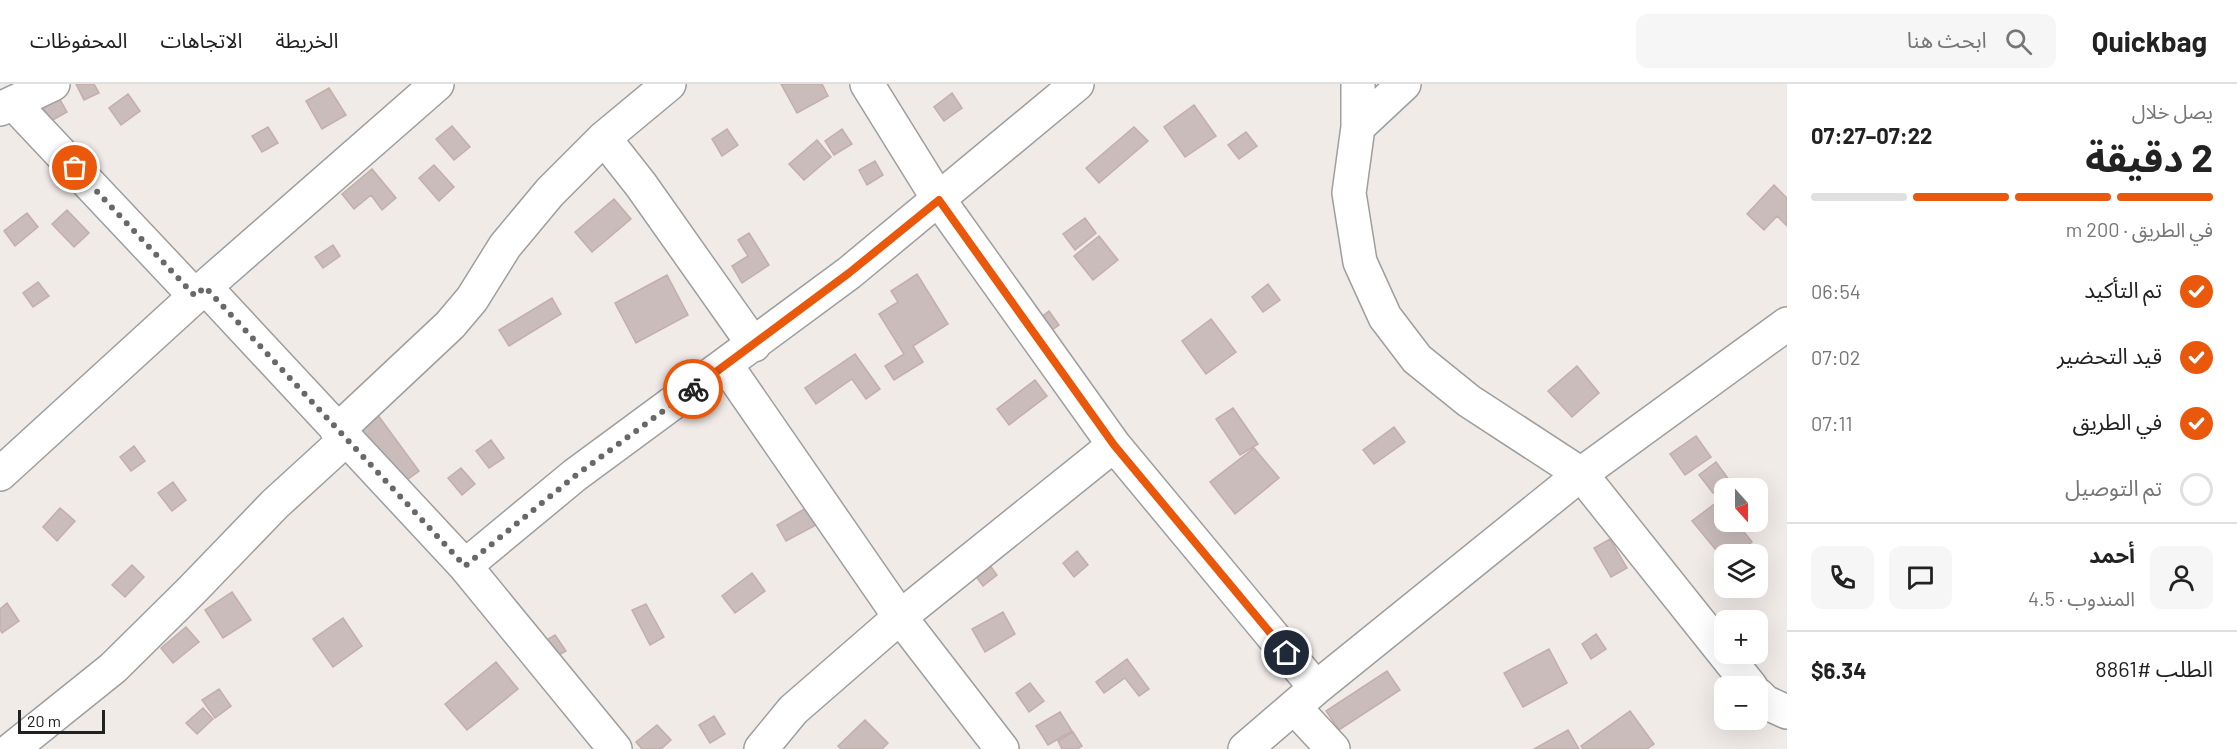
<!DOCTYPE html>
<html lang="ar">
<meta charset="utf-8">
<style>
:root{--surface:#fff;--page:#f6f6f6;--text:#222;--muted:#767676;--line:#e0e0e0;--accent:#ea580c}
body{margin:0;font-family:Barlow,"Noto Sans Arabic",sans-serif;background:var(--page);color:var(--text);direction:rtl;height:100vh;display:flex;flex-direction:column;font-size:22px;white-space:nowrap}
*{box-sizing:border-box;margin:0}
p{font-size:20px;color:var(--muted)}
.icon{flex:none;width:33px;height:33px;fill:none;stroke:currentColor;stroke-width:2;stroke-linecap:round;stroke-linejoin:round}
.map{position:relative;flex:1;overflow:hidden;direction:ltr}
.sheet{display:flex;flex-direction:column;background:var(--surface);width:450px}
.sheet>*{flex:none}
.needle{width:39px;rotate:159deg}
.controls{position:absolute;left:1714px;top:394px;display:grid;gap:12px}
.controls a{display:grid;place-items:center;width:54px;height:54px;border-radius:12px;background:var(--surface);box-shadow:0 6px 24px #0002;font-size:30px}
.scale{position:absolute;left:18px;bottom:15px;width:87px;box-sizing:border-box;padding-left:6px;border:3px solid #212121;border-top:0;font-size:16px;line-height:21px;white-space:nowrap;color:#212121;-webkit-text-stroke:4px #fff;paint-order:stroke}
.pin{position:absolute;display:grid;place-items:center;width:51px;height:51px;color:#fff;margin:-26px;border:3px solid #fff;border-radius:50%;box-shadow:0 2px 6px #0007}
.courier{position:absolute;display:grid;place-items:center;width:60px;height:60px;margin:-30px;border:4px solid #ea580c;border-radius:50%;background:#fff;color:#222;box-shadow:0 2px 8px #0007}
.summary em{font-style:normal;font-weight:700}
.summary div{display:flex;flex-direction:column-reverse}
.summary{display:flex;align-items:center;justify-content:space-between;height:102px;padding:0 24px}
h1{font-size:39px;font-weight:700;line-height:45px}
.bar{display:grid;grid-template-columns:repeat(4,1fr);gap:9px 6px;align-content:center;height:72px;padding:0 24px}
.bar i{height:8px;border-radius:4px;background:var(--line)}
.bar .active{background:var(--accent)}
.bar p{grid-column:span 4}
.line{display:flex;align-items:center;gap:15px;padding:0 24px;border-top:2px solid var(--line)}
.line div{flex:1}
.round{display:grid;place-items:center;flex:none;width:63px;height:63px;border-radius:12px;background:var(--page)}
ol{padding:0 24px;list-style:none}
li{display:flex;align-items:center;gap:18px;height:66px}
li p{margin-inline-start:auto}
li .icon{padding:6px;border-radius:50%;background:var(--accent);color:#fff;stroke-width:4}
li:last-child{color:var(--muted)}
li i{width:33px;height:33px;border:3px solid var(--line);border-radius:50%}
header{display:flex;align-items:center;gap:36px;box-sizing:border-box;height:84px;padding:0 30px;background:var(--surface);border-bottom:2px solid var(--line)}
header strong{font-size:28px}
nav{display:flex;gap:33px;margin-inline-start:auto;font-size:21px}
.search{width:420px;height:54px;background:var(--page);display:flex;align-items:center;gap:15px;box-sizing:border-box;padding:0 21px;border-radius:12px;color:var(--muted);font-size:22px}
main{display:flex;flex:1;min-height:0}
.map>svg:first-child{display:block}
.building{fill:#c9bcbb;stroke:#c3aeaa;stroke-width:1.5}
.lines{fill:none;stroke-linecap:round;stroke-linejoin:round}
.minor-casing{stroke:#9e9e9e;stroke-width:36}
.minor{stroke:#fff;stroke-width:33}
.done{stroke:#6a6867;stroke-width:6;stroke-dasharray:0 10.8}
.route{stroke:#ea580c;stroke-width:8}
</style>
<header>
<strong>Quickbag</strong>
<div class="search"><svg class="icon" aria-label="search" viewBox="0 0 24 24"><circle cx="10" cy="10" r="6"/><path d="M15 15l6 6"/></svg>ابحث هنا</div>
<nav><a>الخريطة</a><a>الاتجاهات</a><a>المحفوظات</a></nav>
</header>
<main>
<section class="sheet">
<div class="summary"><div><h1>2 دقيقة</h1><p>يصل خلال</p></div><em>07:22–07:27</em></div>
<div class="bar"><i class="active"></i><i class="active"></i><i class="active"></i><i></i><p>في الطريق · 200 m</p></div>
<ol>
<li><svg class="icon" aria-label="check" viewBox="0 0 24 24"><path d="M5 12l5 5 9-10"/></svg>تم التأكيد<p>06:54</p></li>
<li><svg class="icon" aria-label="check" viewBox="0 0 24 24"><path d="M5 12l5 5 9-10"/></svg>قيد التحضير<p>07:02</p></li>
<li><svg class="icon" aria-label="check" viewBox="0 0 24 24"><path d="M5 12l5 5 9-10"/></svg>في الطريق<p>07:11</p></li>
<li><i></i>تم التوصيل</li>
</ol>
<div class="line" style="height:108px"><a class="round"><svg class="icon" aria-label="person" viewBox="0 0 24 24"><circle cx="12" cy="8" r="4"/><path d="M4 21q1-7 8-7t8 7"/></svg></a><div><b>أحمد</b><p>المندوب · 4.5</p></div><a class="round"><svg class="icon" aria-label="chat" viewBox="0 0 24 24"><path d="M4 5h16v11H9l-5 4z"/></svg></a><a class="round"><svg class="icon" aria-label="phone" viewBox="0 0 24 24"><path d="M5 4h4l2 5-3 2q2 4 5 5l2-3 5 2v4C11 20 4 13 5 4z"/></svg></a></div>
<div class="line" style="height:78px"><div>الطلب #8861</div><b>$6.34</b></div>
</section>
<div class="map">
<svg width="1787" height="665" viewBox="0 0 1787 665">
<rect width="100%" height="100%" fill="#f1ebe8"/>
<path class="building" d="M76 0H94L99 9 84 16Z
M781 0H822L828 12 797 29Z
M329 4 346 31 322 45 306 17Z
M54 5 67 28 51 37 38 15Z
M952 9 962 24 944 37 934 23Z
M128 10 140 27 121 41 109 24Z
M1194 21 1216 52 1185 73 1164 43Z
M452 42 470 63 454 76 436 55Z
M268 43 278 59 262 68 252 52Z
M1134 43 1148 57 1099 99 1086 84Z
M727 45 738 61 722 72 712 55Z
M842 45 852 60 834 71 825 57Z
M1246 48 1257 62 1239 75 1228 61Z
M817 56 831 73 804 96 789 80Z
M875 77 883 91 867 101 859 86Z
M434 81 454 103 439 117 419 94Z
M372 85 396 114 382 126 371 111 354 125 342 110Z
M1774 101 1787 114V142L1777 132 1764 146 1747 130Z
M614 115 631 135 592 168 575 148Z
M67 126 89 149 74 163 52 140Z
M27 129 38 143 15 162 4 147Z
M1085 134 1096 149 1075 166 1063 150Z
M749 149 769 181 742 199 732 182 748 172 738 156Z
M1099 152 1118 176 1093 196 1074 172Z
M333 161 340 172 323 184 315 173Z
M917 190 948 240 913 262 923 278 894 296 885 282 904 270 879 230 898 218 891 207Z
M667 191 688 231 636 259 615 219Z
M38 198 49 212 33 223 23 209Z
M1268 200 1280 216 1263 228 1252 213Z
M552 214 561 230 509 262 499 246Z
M1049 227 1059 241 1045 251 1036 237Z
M1211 235 1236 268 1206 290 1182 257Z
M855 270 880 305 866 315 852 295 816 320 805 304Z
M1577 282 1599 309 1572 333 1548 307Z
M1035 296 1047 312 1009 341 997 325Z
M369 319 419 387 400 401 350 333Z
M1233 324 1258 360 1240 371 1216 335Z
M1394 343 1405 358 1374 380 1363 366Z
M1696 352 1711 373 1685 391 1670 370Z
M491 356 504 374 489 384 476 367Z
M134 362 145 377 131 387 120 373Z
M1254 364 1279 394 1235 430 1210 398Z
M1716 378 1730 397 1713 409 1699 391Z
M461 384 475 400 462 411 448 394Z
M173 398 186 416 172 427 158 409Z
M1725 412V438H1736L1752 458 1737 471H1725V477L1692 437Z
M60 424 75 437 57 457 43 443Z
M806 424 816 441 786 457 777 441Z
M1610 455 1627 484 1611 493 1594 464Z
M1077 467 1088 481 1074 493 1063 479Z
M986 476 997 491 983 502 972 487Z
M132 481 144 493 125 513 112 501Z
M752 489 765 507 735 529 722 512Z
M232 508 251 536 223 554 205 526Z
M7 519 19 537 2 549 0 545V525Z
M646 520 664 553 650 561 632 526Z
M1003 528 1015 550 985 568 972 545Z
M343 534 362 562 333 583 313 555Z
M186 543 199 558 173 579 161 564Z
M1596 550 1606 565 1591 575 1582 560Z
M555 551 566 567 550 576 540 560Z
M1549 565 1567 599 1523 623 1504 589Z
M1127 575 1149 605 1139 612 1125 594 1104 609 1096 598Z
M496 578 518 605 467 646 445 620Z
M1387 587 1400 606 1339 646 1326 627Z
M1030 599 1044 617 1029 628 1016 609Z
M219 605 231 622 215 634 202 616Z
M203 624 213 635 197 650 186 639Z
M1630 627 1654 660 1647 665H1583L1581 662Z
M1060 628 1072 647 1048 661 1036 642Z
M714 632 725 650 710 659 699 641Z
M865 636 888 659 882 665H841L838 662Z
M657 641 671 656 661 665H642L636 658Z
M1568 646 1579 665H1534Z
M1073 648 1082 662 1077 665H1062L1058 657Z"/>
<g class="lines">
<defs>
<path id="minor" d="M867 0 939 116 1114 361 1316 604
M1358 0V43L1349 109 1360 178 1385 233 1417 275 1469 317 1581 390 1751 603
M14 20 195 212
M0 25 53 0
M1358 43 1404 0
M604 54 641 101 754 261
M205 203 465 482 615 665
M726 281 900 533 1002 665
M337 347 450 241 472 215 505 162 550 108 604 54 669 0
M0 390 205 203 437 0
M465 482 575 391 849 189 1077 0
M1758 611 1765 618 1787 628
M1294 623 1333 665
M12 665 113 584 192 506 275 420 345 356
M761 665 793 626 900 533 1114 361
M1245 665 1316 604 1581 390 1787 240"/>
</defs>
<use href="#minor" class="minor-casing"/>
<use href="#minor" class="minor"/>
</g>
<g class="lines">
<path class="done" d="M75 84 195 212 205 203 465 482 575 392 693 305"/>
<path class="route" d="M693 305 849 189 939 116 1114 361 1287 569"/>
</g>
</svg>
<div class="controls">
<a><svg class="needle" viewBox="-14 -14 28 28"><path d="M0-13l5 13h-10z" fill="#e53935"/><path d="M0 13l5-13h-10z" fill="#767676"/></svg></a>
<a><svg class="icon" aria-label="layers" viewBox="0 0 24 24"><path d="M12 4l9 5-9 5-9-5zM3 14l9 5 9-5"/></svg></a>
<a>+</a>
<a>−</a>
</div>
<div class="scale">20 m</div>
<div class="pin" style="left:75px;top:84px;background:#ea580c"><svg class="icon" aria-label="bag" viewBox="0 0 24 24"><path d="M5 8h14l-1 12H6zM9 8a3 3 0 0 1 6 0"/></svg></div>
<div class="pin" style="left:1287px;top:569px;background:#1f2937"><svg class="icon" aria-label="home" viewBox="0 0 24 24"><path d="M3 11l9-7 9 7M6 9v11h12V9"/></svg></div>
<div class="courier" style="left:693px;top:305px"><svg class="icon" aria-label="bike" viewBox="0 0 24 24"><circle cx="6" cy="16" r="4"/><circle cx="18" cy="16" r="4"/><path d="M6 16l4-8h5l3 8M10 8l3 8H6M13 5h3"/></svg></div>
</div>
</main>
